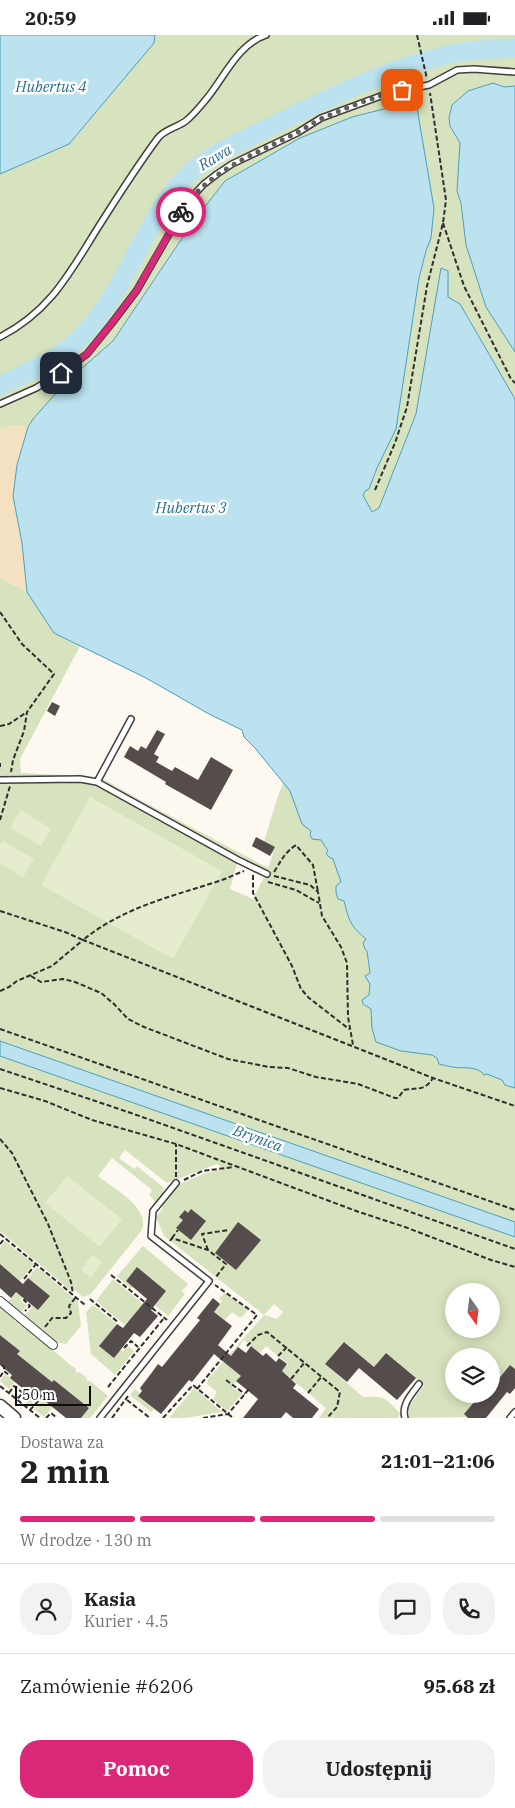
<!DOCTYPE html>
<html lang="pl">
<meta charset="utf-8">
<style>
:root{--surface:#fff;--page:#f2f2f2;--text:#202124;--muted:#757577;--line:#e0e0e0;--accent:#db2777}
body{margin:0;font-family:"IBM Plex Serif",serif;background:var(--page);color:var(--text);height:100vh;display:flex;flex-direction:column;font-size:19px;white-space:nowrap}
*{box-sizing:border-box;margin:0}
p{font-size:16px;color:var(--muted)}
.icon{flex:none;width:28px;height:28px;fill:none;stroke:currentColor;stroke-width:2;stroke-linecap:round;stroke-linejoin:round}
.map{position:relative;height:1383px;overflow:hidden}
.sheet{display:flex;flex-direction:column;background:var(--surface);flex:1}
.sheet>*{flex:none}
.needle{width:32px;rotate:166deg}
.tools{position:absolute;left:445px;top:1248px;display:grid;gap:10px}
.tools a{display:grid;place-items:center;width:55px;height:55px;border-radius:50%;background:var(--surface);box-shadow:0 2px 12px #0003;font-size:25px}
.scale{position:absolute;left:15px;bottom:12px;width:76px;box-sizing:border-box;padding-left:5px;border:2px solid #0d0d0d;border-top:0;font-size:14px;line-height:18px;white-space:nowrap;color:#0d0d0d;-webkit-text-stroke:4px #fff;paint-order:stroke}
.pin{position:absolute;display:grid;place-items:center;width:42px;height:42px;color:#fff;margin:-21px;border-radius:10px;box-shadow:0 2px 8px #0006}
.courier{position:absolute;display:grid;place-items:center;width:50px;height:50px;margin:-25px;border:4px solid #db2777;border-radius:50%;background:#fff;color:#222;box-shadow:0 1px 6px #0007}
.summary em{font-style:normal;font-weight:700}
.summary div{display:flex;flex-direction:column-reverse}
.summary{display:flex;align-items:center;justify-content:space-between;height:85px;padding:0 20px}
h1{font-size:32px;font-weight:700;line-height:38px}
.bar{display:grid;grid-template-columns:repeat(4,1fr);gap:8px 5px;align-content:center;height:60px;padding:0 20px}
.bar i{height:6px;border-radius:4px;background:var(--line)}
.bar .on{background:var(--accent)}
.bar p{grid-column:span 4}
.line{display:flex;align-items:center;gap:12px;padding:0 20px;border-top:1px solid var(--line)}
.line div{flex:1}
.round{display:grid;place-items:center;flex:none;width:52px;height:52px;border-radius:20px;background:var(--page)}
.cta{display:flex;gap:10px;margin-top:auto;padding:10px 20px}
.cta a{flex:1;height:58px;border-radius:20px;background:var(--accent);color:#fff;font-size:20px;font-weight:700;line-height:58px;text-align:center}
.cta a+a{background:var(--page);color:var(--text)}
.status{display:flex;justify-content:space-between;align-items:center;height:35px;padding:0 25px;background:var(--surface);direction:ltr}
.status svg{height:14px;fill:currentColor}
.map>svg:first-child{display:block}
.green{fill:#d7e3be;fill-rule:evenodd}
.sand{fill:#f3e1c2}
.pitch{fill:#e6ecce}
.water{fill:#bbe2ee;stroke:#4b9fbc}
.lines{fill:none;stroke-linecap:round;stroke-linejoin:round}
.river{stroke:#bbe2ee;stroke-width:19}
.building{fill:#554d4b}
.service-casing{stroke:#404040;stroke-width:8}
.pedestrian-casing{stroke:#404040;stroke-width:10}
.tertiary-casing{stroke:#404040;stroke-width:15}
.path{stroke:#2f2f2f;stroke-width:2;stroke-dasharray:5 2.5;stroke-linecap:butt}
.service{stroke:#fff;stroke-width:5}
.pedestrian{stroke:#fff;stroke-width:8}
.tertiary{stroke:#fff;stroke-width:12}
.done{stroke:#615f5c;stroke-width:5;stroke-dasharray:0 9}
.route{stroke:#db2777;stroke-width:6}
.labels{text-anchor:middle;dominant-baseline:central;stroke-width:5;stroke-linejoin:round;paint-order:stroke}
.water-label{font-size:15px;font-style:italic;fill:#27718f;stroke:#fff}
</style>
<div class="status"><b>20:59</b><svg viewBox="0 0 49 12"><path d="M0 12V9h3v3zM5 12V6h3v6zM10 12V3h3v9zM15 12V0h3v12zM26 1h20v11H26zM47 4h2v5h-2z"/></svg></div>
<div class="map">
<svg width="515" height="1383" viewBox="0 0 515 1383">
<rect width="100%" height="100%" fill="#fdf8f0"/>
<path class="green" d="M155 0H515V9L472 11 443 17 372 40 323 62 203 124 185 138 174 150 118 247 90 288 69 309 49 322 0 347V139L69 109 154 8Z
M515 16V1187L0 1006V828L23 842 4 806 0 811V543L27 557 54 598 80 611 20 724 21 738 100 742 142 766 268 833 273 819 263 810 277 764 360 544 379 473 372 477 363 460 365 456 369 454 377 433 419 243C426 216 438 191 431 163L352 82 300 103 225 146 193 187 113 306 66 347 28 392 11 391 0 394V353L53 326 74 312 91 296 122 253 152 198 179 155 196 136 215 123 336 62 424 29 464 21ZM238 825 266 838 253 864 230 854Z
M0 1021 515 1202V1334L510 1330 496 1347 493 1345 491 1346V1321H454V1359H481L464 1379 467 1382 409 1383V1371L424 1350 386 1318 374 1332 344 1307 325 1329 363 1362C385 1361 384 1362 400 1378L398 1383H319L326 1373 282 1336 288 1329 266 1311 260 1318 244 1305 226 1328 241 1341 232 1352 242 1359 228 1375H226L213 1364 217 1357 207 1349 208 1344 264 1280 164 1201 156 1182 163 1173 162 1171 179 1149 206 1138 223 1134 217 1129 167 1148 125 1115 119 1123 134 1134 137 1131 164 1153 163 1158 156 1167 149 1160 152 1155 112 1123 98 1141C114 1154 150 1172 142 1195L90 1260 83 1262 72 1253 70 1255 0 1196ZM454 1256H491V1294H454ZM274 1269 283 1277 277 1284 264 1280Z
M5 1206 34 1229 20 1246 0 1229V1212Z
M143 1211 188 1249 182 1256 185 1259 168 1281 155 1270 166 1256 138 1233 126 1246 133 1252 131 1254 117 1241Z
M37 1232 78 1267 81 1291 66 1309 56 1307 24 1281 33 1271 38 1275 50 1261 28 1243Z
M113 1244 143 1269 125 1290 96 1266Z
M16 1257 23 1262 20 1265 27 1271 22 1276H18L8 1267Z
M225 1258 248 1275 242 1282H239L232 1277 225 1285 214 1277 222 1266 219 1263Z
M93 1270 117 1289 100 1310 123 1316 128 1311 134 1316 115 1340 91 1319 86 1277Z
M0 1271 13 1282 14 1286 19 1287V1290L24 1291V1294H28L67 1327 68 1329H69L76 1334V1338L79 1337 87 1343V1346H90L108 1361 90 1383H81L89 1373 54 1345 52 1347 17 1319 20 1316 0 1300Z
M5 1339 15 1347 9 1354 0 1346Z
M194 1353 222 1377 185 1383H169Z
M135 1354 140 1358 138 1361 154 1374 151 1377 130 1360Z
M27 1358 36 1364 30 1371 21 1363Z
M42 1365 53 1372 44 1382 34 1374Z"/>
<path class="sand" d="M11 391 28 392 17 430 13 461 22 508 27 557 0 543V394Z"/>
<path class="pitch" d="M90 762 222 836 173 924 41 850Z
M21 775 51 794 41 811 10 793Z
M3 806 34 824 23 842 0 828V811Z
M67 1141 122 1184 100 1212 45 1168Z
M92 1220 102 1227 91 1242 81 1235Z"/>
<path class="water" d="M0 0H155L154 8 69 109 0 139Z
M493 48 504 52 515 51V317L486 272 466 210 461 168 457 156 460 108 450 91 449 83 452 70 468 56Z
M404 69 417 73 434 173 431 203 426 216 419 243 396 394 377 433 369 454 365 456 363 460 372 477 379 473 416 379 441 233 448 236V262L460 269 515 364V1053L505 1050 502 1045 487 1039 484 1040C477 1030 463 1034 452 1032 447 1031 443 1030 439 1029L437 1023 432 1020 401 1016 376 1007 372 993 371 974 363 969 362 965 369 960 370 949 365 941 370 938 367 916 365 914 363 908 366 904C350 891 349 885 344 866L338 864 336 857V851L341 847 333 824 329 822 326 819 328 816 321 805 312 804 310 800 311 796 302 789 290 756 255 713 244 702 242 695 209 679 146 643 54 598 27 557 22 508 13 461 17 430 28 392 33 384 66 347 113 306 193 187 225 146 300 103 352 82Z
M0 1006 515 1187V1202L0 1021Z"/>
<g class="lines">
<path class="river" d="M0 351C23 339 49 329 69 313 121 271 137 200 178 150 201 123 236 109 266 94 326 64 386 34 451 19 472 14 494 14 515 13"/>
</g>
<path class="building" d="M52 667 60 671 55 681 47 676Z
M157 695 165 699 154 719 159 722 156 727 172 736 175 732 198 745 211 722 233 735 211 775 165 749 166 747 124 722 130 711 138 716 141 711 146 714Z
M256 802 275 812 270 821 252 811Z
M191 1174 206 1186 191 1205 176 1193 183 1185 179 1182 185 1175 188 1178Z
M238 1187 261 1205 236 1235 215 1218Z
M0 1229 23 1249 28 1243 50 1261 38 1275 16 1257 11 1263 0 1253Z
M137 1232 166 1256 151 1275 158 1281 140 1302 134 1298 114 1323 99 1311 117 1289 123 1293 147 1264 126 1246Z
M213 1263 220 1269 214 1277 232 1291 218 1310 231 1321 238 1312 246 1318 251 1311 263 1321 266 1318 276 1327 279 1323 287 1329 282 1336 296 1349 293 1353 319 1374 312 1383H293L286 1377 281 1383H243L258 1364 236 1346 241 1341 214 1319 192 1347 189 1345 161 1379 138 1361 142 1356 140 1353 153 1336 158 1329 162 1332 200 1285 197 1283Z
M0 1300 20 1316 17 1319 52 1347 54 1345 89 1373 81 1383H66L40 1362 33 1358 32 1361 10 1343 12 1340 0 1330Z
M344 1307 374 1332 386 1318 416 1343 397 1365 359 1333 347 1347 325 1329Z
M510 1330 515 1334V1353L510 1359 507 1357 486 1383H468L464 1379 481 1359H491V1344L496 1347Z"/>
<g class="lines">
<defs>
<path id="service" d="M0 302C51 276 70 237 99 191 118 161 137 131 158 103 165 94 179 92 187 85 193 80 198 74 203 68 223 46 236 10 266 0
M0 369 36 353 61 338 87 319 112 288 137 255 188 166 204 149 217 139 232 129 297 98 321 83 389 58 429 50 457 35 474 34 515 37
M0 745 80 744 97 747 238 825 267 839
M97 747 131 684
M100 1383 209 1246 151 1201 153 1176 176 1148
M405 1383C401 1369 412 1359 419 1349
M510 1383 515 1377"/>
<path id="pedestrian" d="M0 1266 53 1310"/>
<path id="tertiary" d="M0 1371 14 1383"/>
</defs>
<use href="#service" class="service-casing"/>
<use href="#pedestrian" class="pedestrian-casing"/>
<use href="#tertiary" class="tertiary-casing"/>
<path class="path" d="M417 0 427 44
M443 188 464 251 511 344 515 348
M375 455 395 408 407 372 427 251 443 188 446 165 430 58
M0 577 22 609 54 639 27 677 24 696 13 725 11 737
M0 691 9 689 27 677
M0 728V732
M0 785 10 751
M274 837C281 826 285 817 296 810L313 830 318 857
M253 840V858L292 931 301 954 309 963 349 994
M274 841 310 850 318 857 322 881 341 912 347 928 348 982 353 1010
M268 847 296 855 319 868
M0 876 65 897 83 905C124 872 170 862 219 846 228 843 236 839 244 836
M31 941 41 947 63 944 75 947 101 958 114 969 128 984 144 992 228 1024 269 1032 288 1033 316 1042 358 1049 395 1063H398L404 1055C418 1052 424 1057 433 1043
M0 956 9 952 17 946 52 931 83 905 433 1043 515 1071
M0 994 515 1175
M0 1034 131 1078 515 1214
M0 1053 45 1066 92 1085 176 1109 359 1177 405 1192 491 1225 515 1232
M0 1104 12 1118 48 1189 71 1247 73 1259
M176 1142V1109
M184 1145 202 1136 234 1132
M0 1199 85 1270
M172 1203 178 1195
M170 1206 172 1203 208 1215 226 1229 216 1242
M0 1209 5 1203
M208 1215 202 1199 229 1195
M111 1240 167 1285
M24 1244 36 1229
M25 1264 24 1265 30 1271 25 1276
M90 1264 119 1288
M45 1292 52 1283H66L71 1278 69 1271 76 1262
M247 1311 258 1300 267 1297 340 1357 337 1372 327 1383
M124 1313 131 1306 138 1312
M278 1321 287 1312
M2 1330 4 1332V1336
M0 1342 4 1336 9 1340
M291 1344 305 1327
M226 1345 245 1359
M0 1351 40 1383
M108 1352 164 1283
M197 1354 257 1280 215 1250
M9 1358 14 1351 23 1358 17 1364
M308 1358 322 1341
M127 1365 150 1383
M30 1375 42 1362 46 1365
M46 1383 51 1378 57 1383
M112 1383 128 1361
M163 1383 193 1350 233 1383
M203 1383 228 1379 249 1354"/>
<use href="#service" class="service"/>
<use href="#pedestrian" class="pedestrian"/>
<use href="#tertiary" class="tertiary"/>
</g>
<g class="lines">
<path class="done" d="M181 177C208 135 254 120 296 98 305 94 313 87 323 83 348 72 376 61 402 55"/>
<path class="route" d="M61 338 87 319 112 288 137 255 181 177"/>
</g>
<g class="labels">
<g class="water-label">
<text x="51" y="51">Hubertus 4</text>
<text transform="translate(215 122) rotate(-31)">Rawa</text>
<text x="191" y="472">Hubertus 3</text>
<text transform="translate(258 1103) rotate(20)">Brynica</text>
</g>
</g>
</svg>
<div class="tools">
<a><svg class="needle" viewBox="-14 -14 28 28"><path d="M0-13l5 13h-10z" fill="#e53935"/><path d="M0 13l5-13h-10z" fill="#757577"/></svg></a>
<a><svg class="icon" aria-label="layers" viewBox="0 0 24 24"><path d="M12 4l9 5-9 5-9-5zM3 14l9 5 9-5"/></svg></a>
</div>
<div class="scale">50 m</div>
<div class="pin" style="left:402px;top:55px;background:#ea580c"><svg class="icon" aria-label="bag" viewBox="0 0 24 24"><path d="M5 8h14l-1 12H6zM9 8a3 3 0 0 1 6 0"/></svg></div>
<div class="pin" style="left:61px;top:338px;background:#1f2937"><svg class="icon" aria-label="home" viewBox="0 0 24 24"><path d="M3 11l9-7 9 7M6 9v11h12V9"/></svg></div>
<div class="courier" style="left:181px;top:177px"><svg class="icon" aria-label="bike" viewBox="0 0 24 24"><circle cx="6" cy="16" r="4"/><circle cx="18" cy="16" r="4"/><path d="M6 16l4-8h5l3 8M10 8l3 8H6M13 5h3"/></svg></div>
</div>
<section class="sheet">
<div class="summary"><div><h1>2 min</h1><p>Dostawa za</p></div><em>21:01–21:06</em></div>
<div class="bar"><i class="on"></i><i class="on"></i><i class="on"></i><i></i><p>W drodze · 130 m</p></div>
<div class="line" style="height:90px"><a class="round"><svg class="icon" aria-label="person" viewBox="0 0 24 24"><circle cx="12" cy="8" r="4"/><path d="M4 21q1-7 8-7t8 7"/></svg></a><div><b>Kasia</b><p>Kurier · 4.5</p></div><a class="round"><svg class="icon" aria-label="chat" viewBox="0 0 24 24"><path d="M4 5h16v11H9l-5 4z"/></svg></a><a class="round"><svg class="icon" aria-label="phone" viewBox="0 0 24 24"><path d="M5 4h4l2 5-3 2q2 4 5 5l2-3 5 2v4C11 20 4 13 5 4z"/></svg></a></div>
<div class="line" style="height:65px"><div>Zamówienie #6206</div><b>95.68 zł</b></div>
<div class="cta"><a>Pomoc</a><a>Udostępnij</a></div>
</section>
